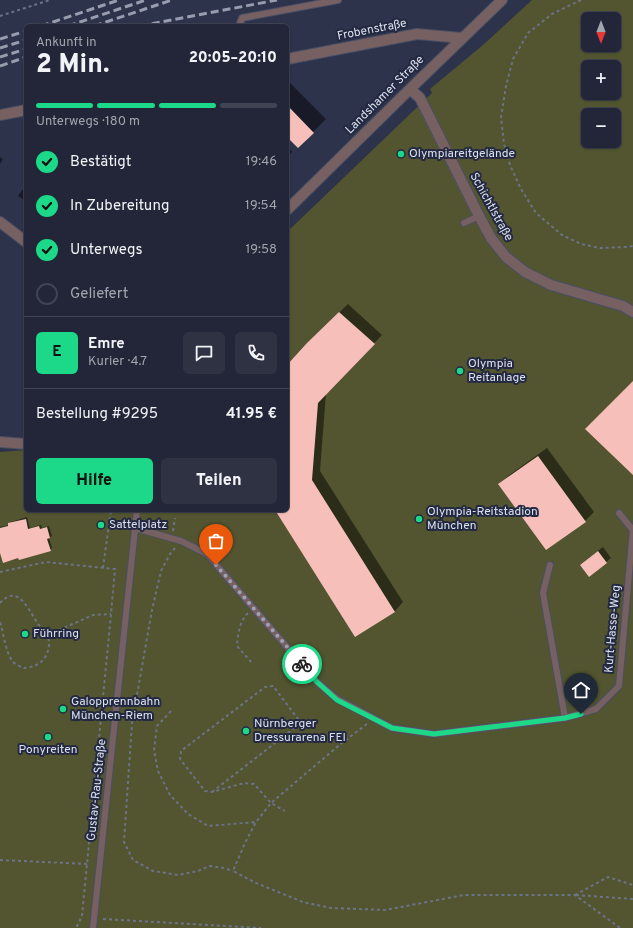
<!DOCTYPE html>
<html lang="de">
<meta charset="utf-8">
<style>
:root{--surface:#222638;--page:#2e3243;--text:#f1f3f6;--muted:#a2a5ae;--line:#3f4353;--accent:#1bd988}
body{margin:0;font-family:Overpass,sans-serif;background:var(--page);color:var(--text);height:100vh;display:flex;flex-direction:column;font-size:15px;white-space:nowrap}
*{box-sizing:border-box;margin:0}
p{font-size:13px;color:var(--muted)}
.icon{flex:none;width:22px;height:22px;fill:none;stroke:currentColor;stroke-width:2;stroke-linecap:round;stroke-linejoin:round}
.map{position:relative;flex:1;overflow:hidden}
.panel{position:absolute;left:24px;top:24px;width:265px;height:488px;display:flex;flex-direction:column;background:var(--surface);border-radius:6px;box-shadow:0 1px 3px #0004,0 0 0 1px var(--line)}
.panel>*{flex:none}
.needle{width:26px;rotate:180deg}
.controls{position:absolute;left:581px;top:12px;display:grid;gap:8px}
.controls a{display:grid;place-items:center;width:40px;height:40px;border-radius:6px;background:var(--surface);box-shadow:0 1px 3px #0004,0 0 0 1px var(--line);font-size:20px}
.pin{position:absolute;display:grid;place-items:center;width:34px;height:34px;color:#fff;margin:-41px -17px;border-radius:50% 50% 50% 0;rotate:-45deg;box-shadow:0 0 4px #0007}
.pin .icon{rotate:45deg}
.courier{position:absolute;display:grid;place-items:center;width:40px;height:40px;margin:-20px;border:3px solid #1bd988;border-radius:50%;background:#fff;color:#222;box-shadow:0 1px 5px #0007}
.summary em{font-style:normal;font-weight:800}
.summary div{display:flex;flex-direction:column-reverse}
.summary{display:flex;align-items:center;justify-content:space-between;height:68px;padding:0 12px}
h1{font-size:26px;font-weight:800;line-height:30px}
.bar{display:grid;grid-template-columns:repeat(4,1fr);gap:6px 4px;align-content:center;height:48px;padding:0 12px}
.bar i{height:5px;border-radius:3px;background:var(--line)}
.bar .current{background:var(--accent)}
.bar p{grid-column:span 4}
.line{display:flex;align-items:center;gap:10px;padding:0 12px;border-top:1px solid var(--line)}
.line div{flex:1}
.round{display:grid;place-items:center;flex:none;width:42px;height:42px;border-radius:6px;background:var(--page)}
ol{padding:0 12px;list-style:none}
li{display:flex;align-items:center;gap:12px;height:44px}
li p{margin-inline-start:auto}
li .icon{padding:4px;border-radius:50%;background:var(--accent);color:#111;stroke-width:4}
li:last-child{color:var(--muted)}
li i{width:22px;height:22px;border:2px solid var(--line);border-radius:50%}
.button{display:flex;gap:8px;margin-top:auto;padding:8px 12px}
.button a{flex:1;height:46px;border-radius:6px;background:var(--accent);color:#111;font-size:16px;font-weight:800;line-height:46px;text-align:center}
.button a+a{background:var(--page);color:var(--text)}
.map>svg:first-child{display:block}
.green{fill:#525530;fill-rule:evenodd}
.shadow{fill:#0007}
.building{fill:#f6bfb9}
.lines{fill:none;stroke-linecap:round;stroke-linejoin:round}
.service-casing{stroke:#494f64;stroke-width:8}
.minor-casing{stroke:#494f64;stroke-width:12}
.path{stroke:#6d7387;stroke-width:2;stroke-dasharray:3 3;stroke-linecap:butt}
.service{stroke:#766061;stroke-width:6}
.minor{stroke:#766061;stroke-width:10}
.rail{stroke:#979cae;stroke-width:3;stroke-dasharray:8 4;stroke-linecap:butt}
.done{stroke:#9ea3b5;stroke-width:4;stroke-dasharray:0 7.2}
.route{stroke:#1bd988;stroke-width:5}
.poi-dot{fill:#1bd988;stroke:#232940;stroke-width:1.5}
.labels{text-anchor:middle;dominant-baseline:central;stroke-width:4;stroke-linejoin:round;paint-order:stroke}
.street-label{font-size:12px;fill:#dbe0ef;stroke:#232940}
.poi-label{font-size:12px;fill:#dbe0ef;stroke:#232940;text-anchor:start}
</style>
<div class="map">
<svg width="633" height="928" viewBox="0 0 633 928">
<rect width="100%" height="100%" fill="#2d334a"/>
<path class="green" d="M532 0H633V928H0V452L26 450V510H287V232L432 93 430 89 483 45ZM588 19H614V45H588ZM588 67H614V93H588ZM588 115H614V141H588Z"/>
<path class="shadow" d="M290 83 326 119 298 147 287 135V86Z
M287 146 292 152 287 157Z
M0 157 3 159 0 164Z
M26 185V201L18 196Z
M348 304 382 335 326 393 320 471 403 602 395 611 355 636 276 510H287V367L308 343Z
M547 448 594 512 585 521 499 484 508 476Z
M27 517 30 528 41 525 42 528 49 526 52 536 49 538 52 548 50 550H0V527L9 525V524L11 522Z
M603 547 611 558 589 576 585 561Z"/>
<path class="building" d="M287 105 314 133 298 148 287 137Z
M339 312 375 344 318 403 312 480 395 612 355 637 275 510H287V365L307 343Z
M633 381V475L585 429Z
M538 456 586 522 546 550 498 484Z
M26 519 28 529 39 526 40 529 47 527 50 538 47 539 51 551 19 560 18 558 3 563 0 553V528L8 526V523Z
M598 551 607 563 589 577 580 565Z"/>
<g class="lines">
<defs>
<path id="service" d="M239 26 242 18 338 0
M464 223 479 216
M619 513 632 529
M135 528 181 541 207 554 317 682 337 699 392 728 434 734 565 718 596 709 619 686 633 528
M550 565 543 593 565 718
M93 928 137 510"/>
<path id="minor" d="M287 59 417 34 462 38
M410 89 420 98 479 216 491 238 506 257 525 272 551 285 623 306 633 312
M0 115 26 110
M287 210 410 89 502 0
M0 222 26 242
M0 442 26 444"/>
</defs>
<use href="#service" class="service-casing"/>
<use href="#minor" class="minor-casing"/>
<path class="path" d="M581 0 552 14 528 33 513 59 506 86 501 117 504 144 510 165 521 189 536 213 562 235 581 244 600 248 626 247 633 246
M0 16 50 0
M173 531 175 518
M175 548 170 554 161 571 152 610 132 723 124 842 133 860 153 871 178 875 198 871 210 866 224 868 233 871
M103 568 111 510
M0 572 46 562 115 569 111 614 82 916 76 928
M0 603C19 582 29 612 39 625 42 629 47 631 48 637 52 650 44 665 30 667 29 667 26 668 24 668 21 667 15 664 13 662 6 654 3 632 0 621
M248 613C239 622 238 634 237 646L253 664
M48 635 93 615 111 614
M171 711 157 726 154 750 158 771 170 795 188 814 208 826 256 822
M367 724 343 742 271 803 256 822 245 843 233 871 256 883 303 902 331 908 385 910 464 895H575L620 928
M212 792 297 726 298 719 273 686 265 687 181 751 180 759 205 791 212 792 244 783 254 784 271 803 285 811
M0 860 88 864
M575 895 608 877 633 885
M576 895 633 899
M103 919 261 928"/>
<use href="#service" class="service"/>
<use href="#minor" class="minor"/>
<path class="rail" d="M41 26 119 0
M68 26 146 0
M94 26 172 0
M140 26 277 0
M0 39 26 31
M0 48 26 40
M0 57 26 49
M0 66 26 57"/>
</g>
<g class="lines">
<path class="done" d="M216 565 302 664"/>
<path class="route" d="M302 664 317 682 337 700 392 728 434 734 565 718 581 714"/>
</g>
<g class="poi-dot">
<circle cx="401" cy="154" r="4"/>
<circle cx="460" cy="371" r="4"/>
<circle cx="419" cy="519" r="4"/>
<circle cx="101" cy="525" r="4"/>
<circle cx="25" cy="634" r="4"/>
<circle cx="63" cy="709" r="4"/>
<circle cx="246" cy="731" r="4"/>
<circle cx="48" cy="737" r="4"/>
</g>
<g class="labels">
<g class="street-label">
<text transform="translate(372 30) rotate(-11)">Frobenstraße</text>
<text transform="translate(385 95) rotate(-45)">Landshamer Straße</text>
<text transform="translate(491 207) rotate(61)">Schichtlstraße</text>
<text transform="translate(613 629) rotate(-85)">Kurt-Hasse-Weg</text>
<text transform="translate(97 790) rotate(-84)">Gustav-Rau-Straße</text>
</g>
<g class="poi-label">
<text x="409" y="154">Olympiareitgelände</text>
<text x="468" y="364">Olympia<tspan x="468" dy="14">Reitanlage</tspan></text>
<text x="427" y="512">Olympia-Reitstadion<tspan x="427" dy="14">München</tspan></text>
<text x="109" y="525">Sattelplatz</text>
<text x="33" y="634">Führring</text>
<text x="71" y="702">Galopprennbahn<tspan x="71" dy="14">München-Riem</tspan></text>
<text x="254" y="724">Nürnberger<tspan x="254" dy="14">Dressurarena FEI</tspan></text>
<text x="48" y="750" text-anchor="middle">Ponyreiten</text>
</g>
</g>
</svg>
<div class="controls">
<a><svg class="needle" viewBox="-14 -14 28 28"><path d="M0-13l5 13h-10z" fill="#e53935"/><path d="M0 13l5-13h-10z" fill="#a2a5ae"/></svg></a>
<a>+</a>
<a>−</a>
</div>
<div class="pin" style="left:216px;top:565px;background:#ea580c"><svg class="icon" aria-label="bag" viewBox="0 0 24 24"><path d="M5 8h14l-1 12H6zM9 8a3 3 0 0 1 6 0"/></svg></div>
<div class="pin" style="left:581px;top:714px;background:#1f2937"><svg class="icon" aria-label="home" viewBox="0 0 24 24"><path d="M3 11l9-7 9 7M6 9v11h12V9"/></svg></div>
<div class="courier" style="left:302px;top:664px"><svg class="icon" aria-label="bike" viewBox="0 0 24 24"><circle cx="6" cy="16" r="4"/><circle cx="18" cy="16" r="4"/><path d="M6 16l4-8h5l3 8M10 8l3 8H6M13 5h3"/></svg></div>
<section class="panel">
<div class="summary"><div><h1>2 Min.</h1><p>Ankunft in</p></div><em>20:05–20:10</em></div>
<div class="bar"><i class="current"></i><i class="current"></i><i class="current"></i><i></i><p>Unterwegs · 180 m</p></div>
<ol>
<li><svg class="icon" aria-label="check" viewBox="0 0 24 24"><path d="M5 12l5 5 9-10"/></svg>Bestätigt<p>19:46</p></li>
<li><svg class="icon" aria-label="check" viewBox="0 0 24 24"><path d="M5 12l5 5 9-10"/></svg>In Zubereitung<p>19:54</p></li>
<li><svg class="icon" aria-label="check" viewBox="0 0 24 24"><path d="M5 12l5 5 9-10"/></svg>Unterwegs<p>19:58</p></li>
<li><i></i>Geliefert</li>
</ol>
<div class="line" style="height:72px"><b class="round" style="background:var(--accent);color:#111">E</b><div><b>Emre</b><p>Kurier · 4.7</p></div><a class="round"><svg class="icon" aria-label="chat" viewBox="0 0 24 24"><path d="M4 5h16v11H9l-5 4z"/></svg></a><a class="round"><svg class="icon" aria-label="phone" viewBox="0 0 24 24"><path d="M5 4h4l2 5-3 2q2 4 5 5l2-3 5 2v4C11 20 4 13 5 4z"/></svg></a></div>
<div class="line" style="height:52px"><div>Bestellung #9295</div><b>41.95 €</b></div>
<div class="button"><a>Hilfe</a><a>Teilen</a></div>
</section>
</div>
